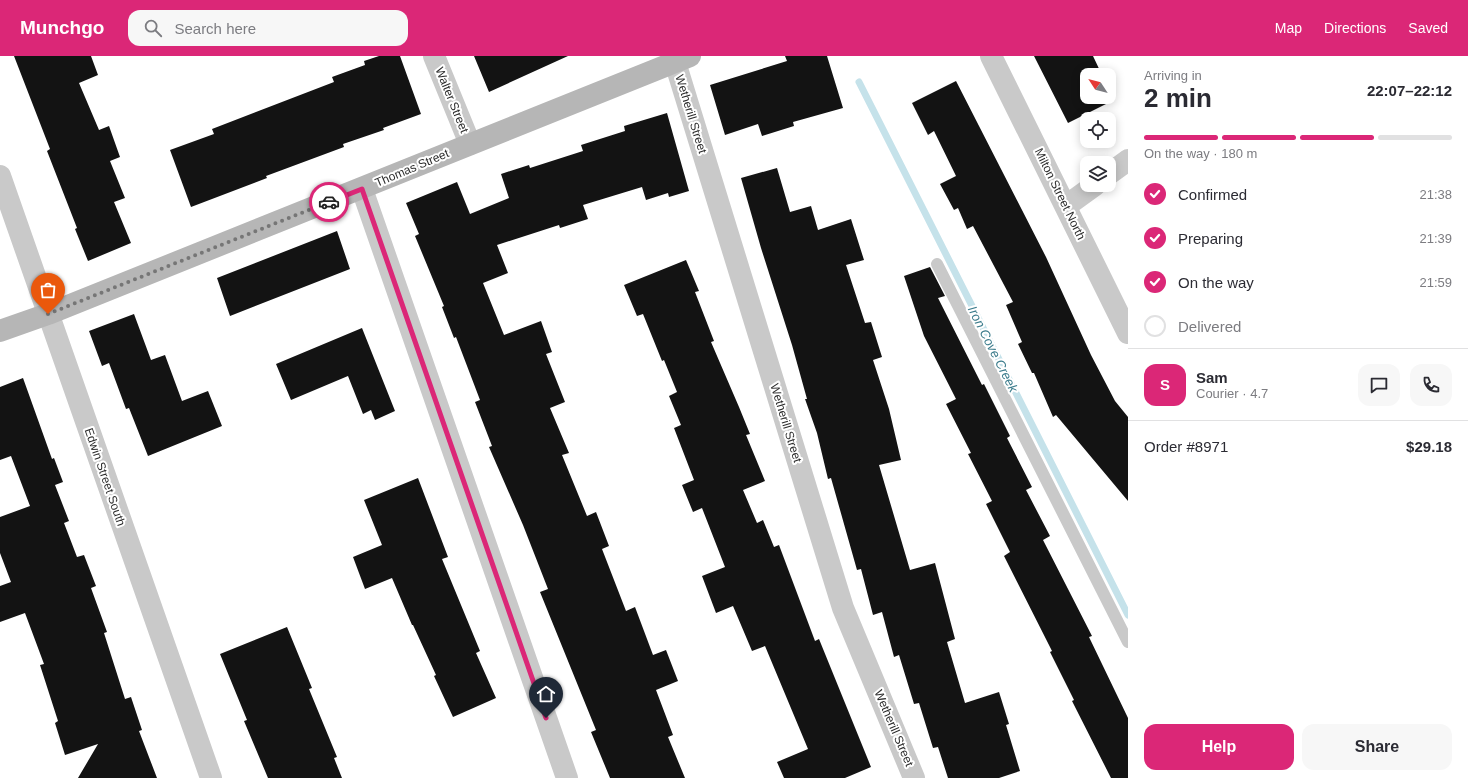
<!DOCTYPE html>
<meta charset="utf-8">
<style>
:root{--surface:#fff;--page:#f7f7f7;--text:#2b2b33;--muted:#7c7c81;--line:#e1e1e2;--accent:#db2777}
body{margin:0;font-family:Arial,sans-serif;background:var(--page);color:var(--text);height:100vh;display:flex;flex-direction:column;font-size:15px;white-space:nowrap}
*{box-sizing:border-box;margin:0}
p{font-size:13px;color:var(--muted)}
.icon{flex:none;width:22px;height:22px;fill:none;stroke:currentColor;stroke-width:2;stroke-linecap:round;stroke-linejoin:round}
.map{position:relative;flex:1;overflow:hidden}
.panel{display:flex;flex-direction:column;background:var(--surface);width:340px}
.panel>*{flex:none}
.needle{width:26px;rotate:306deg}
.tools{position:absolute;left:1080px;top:12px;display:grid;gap:8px}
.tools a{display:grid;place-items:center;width:36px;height:36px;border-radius:8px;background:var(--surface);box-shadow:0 2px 10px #0003;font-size:20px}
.pin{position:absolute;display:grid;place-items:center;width:34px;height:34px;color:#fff;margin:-41px -17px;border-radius:50% 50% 50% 0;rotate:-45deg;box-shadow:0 0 4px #0007}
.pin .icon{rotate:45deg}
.courier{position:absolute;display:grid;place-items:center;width:40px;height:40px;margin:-20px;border:3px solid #db2777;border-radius:50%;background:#fff;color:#222;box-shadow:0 1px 5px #0007}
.overview em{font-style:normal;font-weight:700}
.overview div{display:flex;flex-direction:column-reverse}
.overview{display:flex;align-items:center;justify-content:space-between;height:68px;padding:0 16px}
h1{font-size:26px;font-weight:700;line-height:30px}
.bar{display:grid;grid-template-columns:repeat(4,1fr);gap:6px 4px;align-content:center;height:48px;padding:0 16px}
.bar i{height:5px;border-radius:3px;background:var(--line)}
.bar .active{background:var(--accent)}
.bar p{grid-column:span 4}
.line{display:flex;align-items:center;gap:10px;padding:0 16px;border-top:1px solid var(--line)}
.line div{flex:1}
.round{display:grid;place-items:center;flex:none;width:42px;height:42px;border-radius:12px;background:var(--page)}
ol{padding:0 16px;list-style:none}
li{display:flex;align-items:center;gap:12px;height:44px}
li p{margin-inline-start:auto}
li .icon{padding:4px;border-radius:50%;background:var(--accent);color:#fff;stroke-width:4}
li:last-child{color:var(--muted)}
li i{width:22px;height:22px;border:2px solid var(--line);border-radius:50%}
.cta{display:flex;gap:8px;margin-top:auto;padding:8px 16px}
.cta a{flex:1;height:46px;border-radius:12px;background:var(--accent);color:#fff;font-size:16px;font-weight:700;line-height:46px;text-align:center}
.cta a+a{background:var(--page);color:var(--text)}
header{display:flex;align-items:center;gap:24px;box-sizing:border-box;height:56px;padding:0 20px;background:var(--accent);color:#fff}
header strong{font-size:19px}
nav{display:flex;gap:22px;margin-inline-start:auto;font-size:14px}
.search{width:280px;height:36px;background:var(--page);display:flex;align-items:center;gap:10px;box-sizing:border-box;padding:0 14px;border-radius:12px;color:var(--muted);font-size:15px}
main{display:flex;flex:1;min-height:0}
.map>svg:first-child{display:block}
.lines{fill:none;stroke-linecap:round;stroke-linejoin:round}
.stream{stroke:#c5e2ea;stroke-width:7}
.building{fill:#131313}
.lane{stroke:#c9c9c9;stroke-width:12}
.street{stroke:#c9c9c9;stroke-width:22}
.secondary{stroke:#b6b6b6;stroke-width:22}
.done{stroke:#767676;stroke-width:4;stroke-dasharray:0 7.2}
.route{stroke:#db2777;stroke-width:5}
.labels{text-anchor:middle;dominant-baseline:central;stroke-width:4;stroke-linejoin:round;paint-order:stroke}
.street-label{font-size:12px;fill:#2c2c2c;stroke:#fff}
.water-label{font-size:13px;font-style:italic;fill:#3c7c8c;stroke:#fff}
</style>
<header>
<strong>Munchgo</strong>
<div class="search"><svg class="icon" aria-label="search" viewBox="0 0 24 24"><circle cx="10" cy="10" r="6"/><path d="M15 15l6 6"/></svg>Search here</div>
<nav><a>Map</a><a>Directions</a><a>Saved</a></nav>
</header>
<main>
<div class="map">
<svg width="1128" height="722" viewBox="0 0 1128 722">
<rect width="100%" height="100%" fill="#fff"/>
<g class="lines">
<path class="stream" d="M859 26 1128 559"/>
</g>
<path class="building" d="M14 0H91L98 19 79 27 99 74 109 70 120 101 110 105 125 142 114 146 131 187 88 205 75 173 77 172 47 95 50 93Z
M379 0H400L421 58 383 72 384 74 343 88 344 91 266 120 267 122 191 151 170 94 214 78 212 73 334 26 332 21 365 9 364 5Z
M474 0H568L489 36Z
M785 0H827L843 52 793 66 794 70 762 80 758 68 725 79 710 29 787 5Z
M1034 0H1093L1102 19H1087V41H1109V33L1114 44 1068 67Z
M956 25 1046 201 1091 299 1115 345 1128 361V445L1056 359 1053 361 1034 317H1032L1018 288 1022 286 1006 249 1013 246 973 170 967 173 958 152 954 154 940 128 956 120 934 75 928 79 912 47Z
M667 57 689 135 669 141 668 137 646 144 642 131 583 149 588 163 560 172 559 169 497 189 508 217 483 227 504 279 541 265 552 296 546 298 565 346 550 352 569 397 562 399 587 460 596 456 609 490 602 493 626 555 635 551 653 599 666 594 678 625 656 634 673 679 668 681 685 722H610L591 676 596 674 540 536 548 533 523 469 489 391 492 390 475 346 480 344 456 281 454 282 442 251 444 250 415 180 419 178 406 147 457 126 470 158 509 142 501 118 529 109 530 112 583 95 581 89 625 75 624 70Z
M777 112 790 156 811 150 818 174 851 163 864 204 846 209 865 267 871 266 882 301 873 304 889 353 901 404 879 409 910 514 935 507 955 583 947 586 965 647 999 636 1009 668 1006 669 1020 715 999 722H948L938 691 933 692 919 647 914 648 899 599 894 601 882 556 873 559 861 513 857 514 831 422 828 423 817 377 805 343H807L792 289 761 192 741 122Z
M337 175 350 213 230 260 217 222Z
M686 204 699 235 695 236 714 285 711 286 739 351 750 378 746 379 765 425 743 434 757 467 763 464 774 491 779 489 815 585 819 583 871 711 845 722H784L777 706 808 693 765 590 752 595 733 550 716 557 702 520 725 511 702 452 693 456 682 429 694 424 674 372 681 369 669 340 677 336 664 304 662 305 643 258 637 260 624 229Z
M930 211 945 240 938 242 982 329 984 328 1010 380 1007 382 1032 431 1026 434 1050 480 1043 484 1092 580 1089 581 1128 662V722H1111L1072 645 1074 644 1050 596 1052 595 1004 500 1010 496 986 448 992 445 968 398 971 397 946 348 956 343 924 280 904 220Z
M134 258 151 304 165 299 182 345 208 335 222 370 148 400 129 352 126 353 109 307 102 310 89 275Z
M362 272 395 355 375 364 371 354 363 358 348 320 291 344 276 308Z
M23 322 52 403 54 402 63 426 55 429 69 465 64 467 77 501 84 499 96 530 91 532 107 576 104 577 125 643 131 641 142 674 139 675 157 722H78L98 688 65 699 55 667 58 665 40 609 44 608 25 557 0 566V530L11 526 0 497V461L30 450 11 400 0 404V331Z
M418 422 448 501 442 503 480 595 476 597 496 642 453 661 434 620 436 619 413 569H412L392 522 365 533 353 501 382 489 364 444Z
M287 571 312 632 309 633 337 701 334 702 342 722H268L244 665 247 664 220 598Z"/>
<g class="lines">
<path class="lane" d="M937 208 1128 586"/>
<path class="street" d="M434 0 470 88
M991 0 1128 277
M675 6 843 552 914 722
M1109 118 1128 104
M0 120 211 722
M362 133 567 722
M1066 150 1095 129"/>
<path class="secondary" d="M0 275 48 258 690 0"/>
</g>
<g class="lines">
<path class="done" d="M48 258 329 146"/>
<path class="route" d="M329 146 362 133 546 662"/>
</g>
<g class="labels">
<g class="street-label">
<text transform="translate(452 44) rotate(68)">Walter Street</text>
<text transform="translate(691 58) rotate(73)">Wetherill Street</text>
<text transform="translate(412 112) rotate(-23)">Thomas Street</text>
<text transform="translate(1060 138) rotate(64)">Milton Street North</text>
<text transform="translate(786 367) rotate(73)">Wetherill Street</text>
<text transform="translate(105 421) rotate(71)">Edwin Street South</text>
<text transform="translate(894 672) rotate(67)">Wetherill Street</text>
</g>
<g class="water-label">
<text transform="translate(993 293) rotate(63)">Iron Cove Creek</text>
</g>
</g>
</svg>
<div class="tools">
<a><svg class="needle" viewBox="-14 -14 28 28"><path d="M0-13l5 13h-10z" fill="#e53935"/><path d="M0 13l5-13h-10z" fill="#7c7c81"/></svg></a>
<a><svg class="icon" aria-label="locate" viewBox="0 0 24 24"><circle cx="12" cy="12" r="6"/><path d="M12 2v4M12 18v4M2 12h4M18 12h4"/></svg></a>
<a><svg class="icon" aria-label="layers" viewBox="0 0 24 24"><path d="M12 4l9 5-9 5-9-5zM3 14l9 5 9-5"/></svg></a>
</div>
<div class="pin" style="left:48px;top:258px;background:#ea580c"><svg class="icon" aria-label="bag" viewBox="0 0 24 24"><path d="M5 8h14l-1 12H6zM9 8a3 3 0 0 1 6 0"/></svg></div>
<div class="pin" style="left:546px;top:662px;background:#1f2937"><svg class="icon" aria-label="home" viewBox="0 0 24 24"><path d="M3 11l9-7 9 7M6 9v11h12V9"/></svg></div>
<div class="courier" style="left:329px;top:146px"><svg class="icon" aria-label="car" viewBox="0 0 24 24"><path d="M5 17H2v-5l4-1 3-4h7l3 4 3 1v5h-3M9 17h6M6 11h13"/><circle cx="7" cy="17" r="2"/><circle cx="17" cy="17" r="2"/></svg></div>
</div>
<section class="panel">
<div class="overview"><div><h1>2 min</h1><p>Arriving in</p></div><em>22:07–22:12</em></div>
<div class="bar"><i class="active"></i><i class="active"></i><i class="active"></i><i></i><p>On the way · 180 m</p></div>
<ol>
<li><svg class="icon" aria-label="check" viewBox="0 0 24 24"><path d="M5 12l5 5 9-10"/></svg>Confirmed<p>21:38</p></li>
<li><svg class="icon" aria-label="check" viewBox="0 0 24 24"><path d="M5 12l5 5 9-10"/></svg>Preparing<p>21:39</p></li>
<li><svg class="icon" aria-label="check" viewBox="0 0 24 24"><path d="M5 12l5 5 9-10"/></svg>On the way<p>21:59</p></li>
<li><i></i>Delivered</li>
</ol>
<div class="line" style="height:72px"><b class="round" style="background:var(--accent);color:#fff">S</b><div><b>Sam</b><p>Courier · 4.7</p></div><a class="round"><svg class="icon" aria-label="chat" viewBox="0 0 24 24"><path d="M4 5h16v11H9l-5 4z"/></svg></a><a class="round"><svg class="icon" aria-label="phone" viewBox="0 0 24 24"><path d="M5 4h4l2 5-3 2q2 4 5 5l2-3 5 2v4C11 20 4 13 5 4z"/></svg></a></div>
<div class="line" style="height:52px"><div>Order #8971</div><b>$29.18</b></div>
<div class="cta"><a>Help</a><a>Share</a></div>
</section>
</main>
